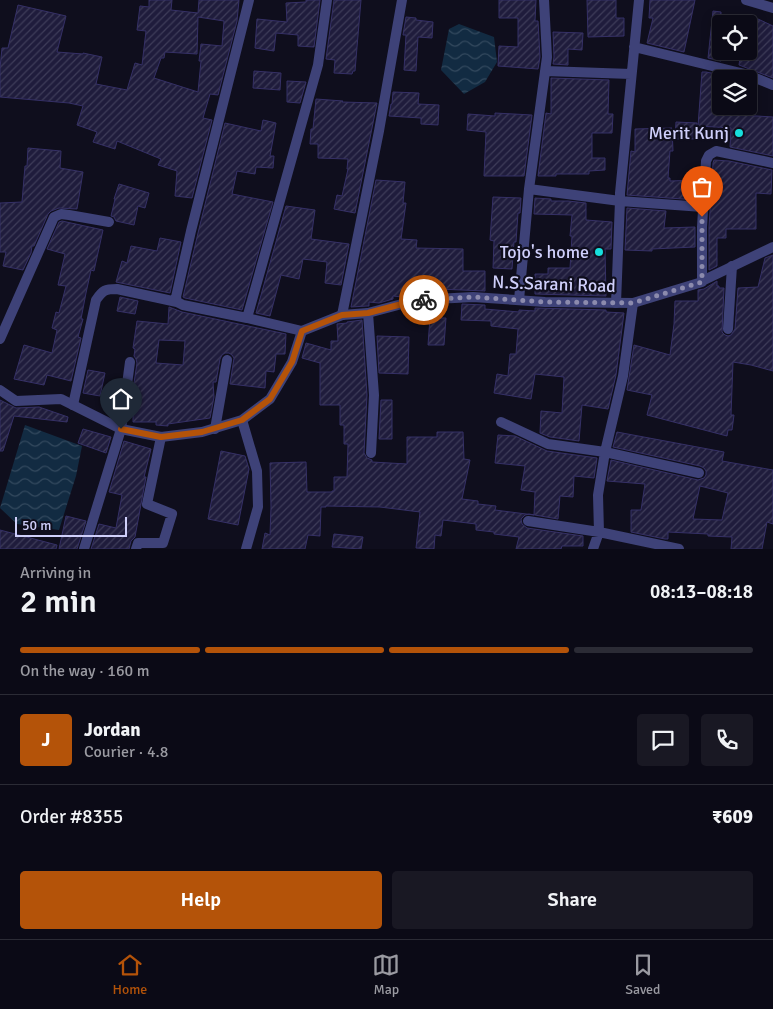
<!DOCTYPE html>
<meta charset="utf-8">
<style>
:root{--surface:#0b0a16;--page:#191823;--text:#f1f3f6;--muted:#9a9aa1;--line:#2b2b35;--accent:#b45309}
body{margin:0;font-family:Signika,sans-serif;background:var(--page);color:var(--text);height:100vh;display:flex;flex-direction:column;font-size:19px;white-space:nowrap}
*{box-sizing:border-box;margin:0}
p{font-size:16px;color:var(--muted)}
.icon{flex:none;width:28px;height:28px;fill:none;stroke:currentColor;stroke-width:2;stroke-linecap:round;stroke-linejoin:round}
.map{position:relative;height:549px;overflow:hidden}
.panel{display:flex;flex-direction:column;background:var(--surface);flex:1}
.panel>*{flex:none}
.fabs{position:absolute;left:712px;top:15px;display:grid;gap:10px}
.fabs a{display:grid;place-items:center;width:45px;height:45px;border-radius:5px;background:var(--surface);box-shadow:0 2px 12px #0003,0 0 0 1px var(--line);font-size:25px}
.scale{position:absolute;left:15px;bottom:12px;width:112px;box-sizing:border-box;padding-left:5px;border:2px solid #cfcffa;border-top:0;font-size:14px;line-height:18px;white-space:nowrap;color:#cfcffa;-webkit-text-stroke:4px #0f0e1d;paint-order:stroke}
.pin{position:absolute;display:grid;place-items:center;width:42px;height:42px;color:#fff;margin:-51px -21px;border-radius:50% 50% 50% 0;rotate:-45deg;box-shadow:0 0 5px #0007}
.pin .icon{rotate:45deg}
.courier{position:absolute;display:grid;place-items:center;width:50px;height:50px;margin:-25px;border:4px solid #b45309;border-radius:50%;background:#fff;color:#222;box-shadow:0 1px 6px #0007}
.overview em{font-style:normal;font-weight:600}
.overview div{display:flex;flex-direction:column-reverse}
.overview{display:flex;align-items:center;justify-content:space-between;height:85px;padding:0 20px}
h1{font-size:32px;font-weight:600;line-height:38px}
.bar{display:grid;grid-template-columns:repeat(4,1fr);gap:8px 5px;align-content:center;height:60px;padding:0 20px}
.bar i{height:6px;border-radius:4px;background:var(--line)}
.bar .active{background:var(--accent)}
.bar p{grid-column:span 4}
.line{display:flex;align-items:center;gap:12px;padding:0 20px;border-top:1px solid var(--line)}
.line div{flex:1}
.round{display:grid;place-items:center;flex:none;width:52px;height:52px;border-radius:5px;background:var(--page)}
.primary-button{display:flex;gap:10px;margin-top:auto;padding:10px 20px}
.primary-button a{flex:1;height:58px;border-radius:5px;background:var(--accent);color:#fff;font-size:20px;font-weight:600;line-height:58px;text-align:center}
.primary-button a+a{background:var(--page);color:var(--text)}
.dock{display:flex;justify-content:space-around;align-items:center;height:70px;border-top:1px solid var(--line);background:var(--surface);font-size:14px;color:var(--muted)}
.dock a{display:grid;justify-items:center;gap:2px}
.dock .active{color:var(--accent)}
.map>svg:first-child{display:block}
.water{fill:url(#water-waves)}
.building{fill:url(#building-hatch);stroke:#353066;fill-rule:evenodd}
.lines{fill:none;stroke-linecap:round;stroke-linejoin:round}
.minor{stroke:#3e4278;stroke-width:10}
.tertiary{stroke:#3e4278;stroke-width:10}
.done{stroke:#8c8bad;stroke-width:5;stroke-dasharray:0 9}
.route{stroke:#b45309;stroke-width:6}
.poi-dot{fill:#17dfdd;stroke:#0f0e1d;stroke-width:2}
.labels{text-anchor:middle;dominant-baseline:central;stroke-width:4.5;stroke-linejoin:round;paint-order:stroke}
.poi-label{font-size:18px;fill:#cfcffa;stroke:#0f0e1d;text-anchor:end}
.street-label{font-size:18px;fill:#cfcffa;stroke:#0f0e1d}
</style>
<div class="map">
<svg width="773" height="549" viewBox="0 0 773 549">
<defs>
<pattern id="water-waves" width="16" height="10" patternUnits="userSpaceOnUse" patternTransform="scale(1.25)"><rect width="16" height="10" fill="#122b42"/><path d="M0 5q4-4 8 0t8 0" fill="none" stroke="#33495e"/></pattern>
<pattern id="building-hatch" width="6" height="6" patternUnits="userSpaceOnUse" patternTransform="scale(1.25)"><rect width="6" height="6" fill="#1f1c3c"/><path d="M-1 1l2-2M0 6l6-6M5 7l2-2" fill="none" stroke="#3e3c59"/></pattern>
</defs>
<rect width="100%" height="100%" fill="#0f0e1d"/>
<path class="water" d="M459 24 494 37 497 62 485 82 464 94 441 70 449 29Z
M25 425 82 446 76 476 59 530 17 524 0 508Z"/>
<path class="building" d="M149 0H172L171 10 198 13 199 0H239L237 21 218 95 210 94 203 118 212 120 192 198 175 196 177 171 158 165 161 159 117 141 115 149 93 142 97 132 77 125 83 106 69 103 0 97V68L2 48H8L18 5 66 16 57 52 83 54V53L102 57 96 84 127 90 135 63 142 65 146 31 137 30 140 6 149 7ZM198 17 224 21 222 46 201 44 199 61H201L198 92 154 78 161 58H164L165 52 197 54Z
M306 0H320L314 47 298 46V35L276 33 274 51 255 48 257 19 287 22 286 3 306 2Z
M334 0H361L355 71H353L352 74 334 73 335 60 326 59Z
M499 0H536L535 21H538L540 57 538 69 498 66 499 46 518 47V18H499Z
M587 0H616V18H624V36L588 37Z
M650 0H695L684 52 647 43 653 18H649Z
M713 11 721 12V61L708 58Z
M406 17 416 18V20L433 22 432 38 418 37 416 71 404 70 406 35H403Z
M749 18 758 19 773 26V78L739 65 741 51H749Z
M553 32 583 33 582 50 568 49V65L553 64 554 57Z
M254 71 281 73 280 90 253 88Z
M702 72H706L721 75V108H723L724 114 773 117V156L730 147 731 128 698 126Z
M551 78 609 80 608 114H613L612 133H592V158H605V170L589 171V174H556V176H538L546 113 551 114Z
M287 81 306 82 300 103 287 102Z
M393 92 419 93 418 104 439 105 438 125 421 124V118L389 116 391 104H392Z
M316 99 343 101 342 102 377 103 355 213 334 209 337 195 342 196 348 169H347L348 159 318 158V144H310L311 129H313Z
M495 113 532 115 524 176H484L486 132 467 130 468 114 495 116Z
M263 120 276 123 270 156H274L273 168 256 167 255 174 237 171 232 194 273 202 242 310 185 298 183 297 198 233 225 123 261 131Z
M676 122 697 123V139H675Z
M672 128 673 151H670L668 178H670V181L698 180 697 200 627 195 631 151 635 152V129Z
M28 148 61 151 60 168 83 172 77 209 59 208 51 211 48 214 34 246H32L31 253 23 270 3 266 6 252H0V203L22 202 25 166H27Z
M714 160 729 161 772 170 771 194 756 193V229H726V238H717V266L709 270V227L713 163Z
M376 180 405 182 403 203H406L401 239 417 240 416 248 463 249V271H485V291L438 289V285L413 284 412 294 402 297 393 296V299L379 303 369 302V306H367L351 307Z
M119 184 149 193 145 208 138 206 134 225 116 221 114 217 111 216 115 199H114Z
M493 197 521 198 520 213H518L516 242H514L512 269 493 268 494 241 490 240Z
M535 198 551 199V201H568L586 203V220L612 222 611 249H605L606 296 535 294V274H548V268H570L572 236H570L572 215 534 214Z
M286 206 315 210 311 239 349 244 341 285 325 283 327 262 303 259 299 279 281 275 270 316 256 313Z
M627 208 666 211 664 228 695 227V247L652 249V251L625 250Z
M62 221 103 230 94 271 91 270 86 293 81 319H83L78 337 81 338 71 381 47 375 44 385 14 379 24 345 52 353 57 330 52 328 56 312 59 313 66 286 58 285 65 254 47 249 59 222Z
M160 238 181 242 170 293 116 282 122 261 127 263 131 246 157 251Z
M773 255V371L751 365 733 362 731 415H734L732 430H728L727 436 647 415 652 395 627 390 634 345 670 355 674 324 675 301H698V290L704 289 717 281V286H719V288H724L722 332 725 335 728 336 731 335 735 329 738 288 758 287 765 258Z
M120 297 138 301 135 314 117 311Z
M462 304 485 305V309L519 312V310L535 311V308L606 310V312L624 313 616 375 608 409 582 405 579 441 550 437 540 433 541 411 562 413 564 377 535 374 531 399 494 393 497 374 508 376 510 354H516L518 329 491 326V321L461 320Z
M169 307 182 312 286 334 285 354H276L274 372 266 371 265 388 230 384 234 358 232 355 229 353H225L222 355 220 359 216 382H213L214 397 210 418 168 424V426L156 425V422H133V411L130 410 137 363 136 359 134 356 135 349 133 348 137 321 168 324ZM159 340 185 341 183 365 156 363Z
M430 318H446L444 345H428Z
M362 320 367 395 364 453 367 458 372 460V462L407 464V437H437V432H463L464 459 470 460 462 499 478 501V504L496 506 495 510 534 515 535 492 521 490 525 466 495 463 498 435 515 436 547 451 597 458 594 478 574 476 573 497 560 496 558 519 529 514 525 515 521 519 522 524 527 528 583 536V546H562L561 549H516L519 537 494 534V532L476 530V524L443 520 441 536 435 535 434 549 416 548 420 512 380 507 326 506V507H321L320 536 308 535 305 549H262L265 533 270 535 271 507 270 463 306 462 307 492H332V491H334V477H347L348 444H344V425H340V405H320V363L302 358 306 343 331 350V341H338L337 324 347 323V322Z
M377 336 409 337 408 374 379 373Z
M88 370 105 373 100 396 83 393Z
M106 392 119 394 117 408 104 406Z
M0 400 16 408 39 407 68 417 67 422 14 416 3 451H0Z
M381 400H392V439H379Z
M83 429 111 437 106 453 78 443Z
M617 432 724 452 722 461 773 470V524L767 522 762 549H731L732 537 708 536V534L668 532V539H665L631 532V510H641L645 484 607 481 611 460 698 480 704 478 706 475V471L704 468 700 466 613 447ZM700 486 728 493 722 520 693 519Z
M124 441 151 449 144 477H146L135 537 131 541 129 549H91L99 524 116 528 122 495 109 492Z
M221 451 245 456 249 469 238 525 208 519Z
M66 516 86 521 77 549H59Z
M0 530 57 545 56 549H0Z
M334 534 363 537 361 549 332 547Z"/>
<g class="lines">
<path class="minor" d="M249 0 191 231 176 297 177 302 183 305 247 318 302 331
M746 0 773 8
M634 47 745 74 773 85
M545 71 631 74
M529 189 620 201 703 207
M702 281V227L706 161 709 155 716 151 773 163
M519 300 529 189 547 57 544 0
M616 303 620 201V193L639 0
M368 313 374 395 371 453
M342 315 379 131 402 0
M247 318 318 65 327 0
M728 329 732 266
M0 339 54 217 61 214 69 215 109 222
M73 405 96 300C103 290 105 289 117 289L177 302
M242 420 257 471 258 507 246 549
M501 422 548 444 605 452 699 473
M215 429 227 360
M528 521 599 532 679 549
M84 549 121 429 130 362
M136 549 138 543H163L172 514 147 504 161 437
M593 549 599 532 598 495 605 452 623 376 633 303"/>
<path class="tertiary" d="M0 390 16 401 61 399 121 429 161 437 202 432 242 420 270 399 292 362 302 331 342 315 368 313 417 300 473 297 545 302 633 303 702 282V281L773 247"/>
</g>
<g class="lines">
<path class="done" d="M424 300 473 297 545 302 633 303 702 282V217"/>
<path class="route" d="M121 429 161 437 202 432 242 420 270 399 292 362 302 331 342 315 368 313 417 300H424"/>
</g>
<g class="poi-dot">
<circle cx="739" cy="133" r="5"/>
<circle cx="599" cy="252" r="5"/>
</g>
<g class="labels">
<g class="poi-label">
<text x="729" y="133">Merit Kunj</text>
<text x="589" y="252">Tojo's home</text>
</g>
<g class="street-label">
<text transform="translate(554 284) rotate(2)">N.S.Sarani Road</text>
</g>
</g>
</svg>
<div class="fabs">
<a><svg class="icon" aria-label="locate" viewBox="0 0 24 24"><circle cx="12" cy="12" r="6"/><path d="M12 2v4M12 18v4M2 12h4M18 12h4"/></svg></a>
<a><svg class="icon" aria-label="layers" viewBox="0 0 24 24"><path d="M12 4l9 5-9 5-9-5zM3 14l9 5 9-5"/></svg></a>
</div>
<div class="scale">50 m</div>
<div class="pin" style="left:702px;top:217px;background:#ea580c"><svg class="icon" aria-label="bag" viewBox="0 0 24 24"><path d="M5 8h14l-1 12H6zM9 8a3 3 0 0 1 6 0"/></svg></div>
<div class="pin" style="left:121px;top:429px;background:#1f2937"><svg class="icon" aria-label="home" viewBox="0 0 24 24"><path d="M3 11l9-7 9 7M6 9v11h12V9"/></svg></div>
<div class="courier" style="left:424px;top:300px"><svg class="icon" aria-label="bike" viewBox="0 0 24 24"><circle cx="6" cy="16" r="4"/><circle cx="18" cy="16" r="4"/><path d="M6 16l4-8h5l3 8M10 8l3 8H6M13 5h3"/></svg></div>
</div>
<section class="panel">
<div class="overview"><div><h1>2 min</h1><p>Arriving in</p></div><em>08:13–08:18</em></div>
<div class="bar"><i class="active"></i><i class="active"></i><i class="active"></i><i></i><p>On the way · 160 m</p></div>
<div class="line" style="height:90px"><b class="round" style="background:var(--accent);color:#fff">J</b><div><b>Jordan</b><p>Courier · 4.8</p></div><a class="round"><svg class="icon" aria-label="chat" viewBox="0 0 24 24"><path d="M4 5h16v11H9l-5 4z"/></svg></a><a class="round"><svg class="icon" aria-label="phone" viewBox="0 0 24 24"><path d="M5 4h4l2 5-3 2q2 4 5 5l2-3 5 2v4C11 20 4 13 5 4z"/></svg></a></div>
<div class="line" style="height:65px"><div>Order #8355</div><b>₹609</b></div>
<div class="primary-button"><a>Help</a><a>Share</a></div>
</section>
<nav class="dock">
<a class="active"><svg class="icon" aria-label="home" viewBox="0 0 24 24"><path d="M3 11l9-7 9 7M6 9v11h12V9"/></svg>Home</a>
<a><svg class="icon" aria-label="map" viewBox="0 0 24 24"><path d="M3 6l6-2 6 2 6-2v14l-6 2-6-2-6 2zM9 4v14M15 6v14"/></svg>Map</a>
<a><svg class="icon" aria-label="saved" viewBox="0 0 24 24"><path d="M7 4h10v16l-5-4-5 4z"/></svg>Saved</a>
</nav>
